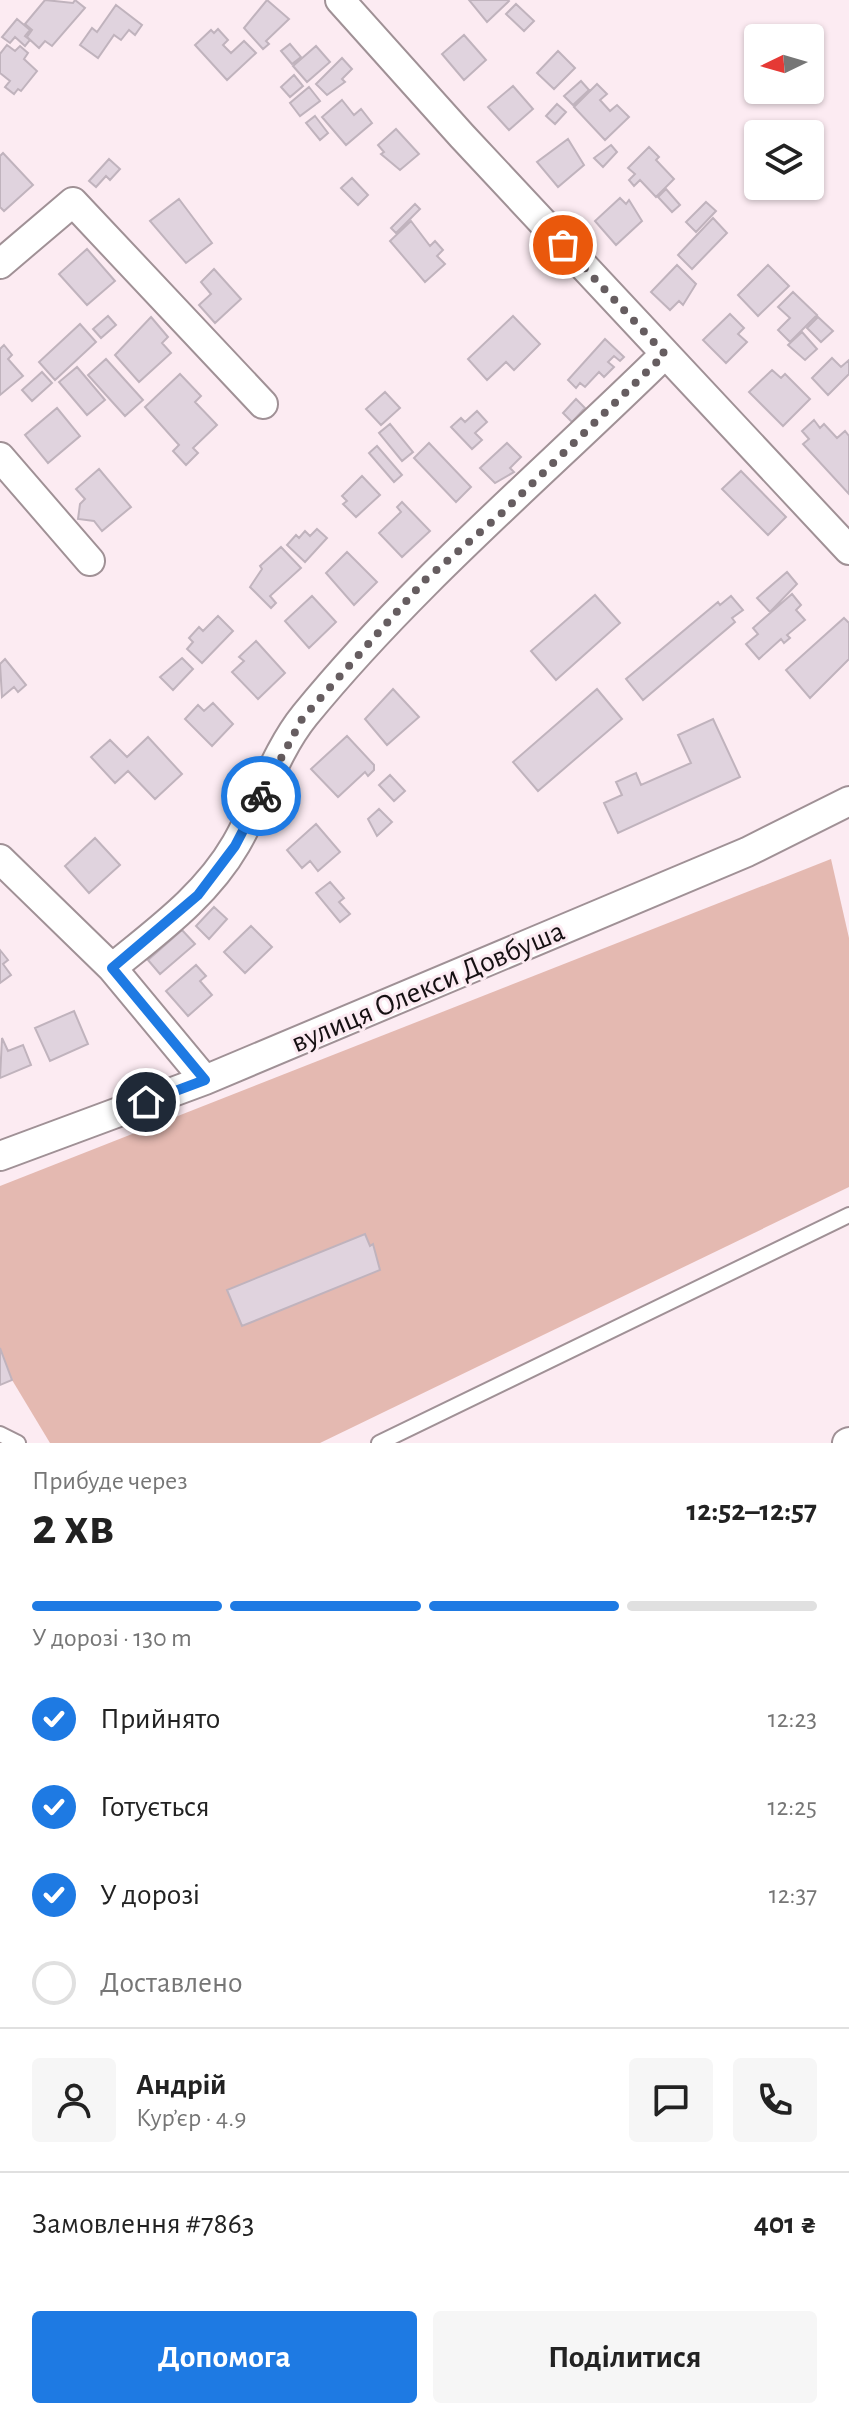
<!DOCTYPE html>
<html lang="uk">
<meta charset="utf-8">
<style>
:root{--surface:#fff;--page:#f6f6f6;--text:#222;--muted:#767676;--line:#e0e0e0;--accent:#1e7ae3}
body{margin:0;font-family:"Alegreya Sans",sans-serif;background:var(--page);color:var(--text);height:100vh;display:flex;flex-direction:column;font-size:30px;white-space:nowrap}
*{box-sizing:border-box;margin:0}
p{font-size:26px;color:var(--muted)}
.icon{flex:none;width:44px;height:44px;fill:none;stroke:currentColor;stroke-width:2;stroke-linecap:round;stroke-linejoin:round}
.map{position:relative;height:1443px;overflow:hidden}
.panel{display:flex;flex-direction:column;background:var(--surface);flex:1}
.panel>*{flex:none}
.needle{width:52px;rotate:265deg}
.tools{position:absolute;left:744px;top:24px;display:grid;gap:16px}
.tools a{display:grid;place-items:center;width:80px;height:80px;border-radius:8px;background:var(--surface);box-shadow:0 2px 6px #0004;font-size:40px}
.pin{position:absolute;display:grid;place-items:center;width:68px;height:68px;color:#fff;margin:-34px;border:4px solid #fff;border-radius:50%;box-shadow:0 2px 8px #0007}
.courier{position:absolute;display:grid;place-items:center;width:80px;height:80px;margin:-40px;border:6px solid #1e7ae3;border-radius:50%;background:#fff;color:#222;box-shadow:0 2px 10px #0007}
.overview em{font-style:normal;font-weight:700}
.overview div{display:flex;flex-direction:column-reverse}
.overview{display:flex;align-items:center;justify-content:space-between;height:136px;padding:0 32px}
h1{font-size:52px;font-weight:700;line-height:60px}
.bar{display:grid;grid-template-columns:repeat(4,1fr);gap:12px 8px;align-content:center;height:96px;padding:0 32px}
.bar i{height:10px;border-radius:6px;background:var(--line)}
.bar .current{background:var(--accent)}
.bar p{grid-column:span 4}
.line{display:flex;align-items:center;gap:20px;padding:0 32px;border-top:2px solid var(--line)}
.line div{flex:1}
.round{display:grid;place-items:center;flex:none;width:84px;height:84px;border-radius:8px;background:var(--page)}
ol{padding:0 32px;list-style:none}
li{display:flex;align-items:center;gap:24px;height:88px}
li p{margin-inline-start:auto}
li .icon{padding:8px;border-radius:50%;background:var(--accent);color:#fff;stroke-width:4}
li:last-child{color:var(--muted)}
li i{width:44px;height:44px;border:4px solid var(--line);border-radius:50%}
.cta{display:flex;gap:16px;margin-top:auto;padding:16px 32px}
.cta a{flex:1;height:92px;border-radius:8px;background:var(--accent);color:#fff;font-size:32px;font-weight:700;line-height:92px;text-align:center}
.cta a+a{background:var(--page);color:var(--text)}
.map>svg:first-child{display:block}
.green{fill:#e4b9b1}
.building{fill:#e0d3de;stroke:#c0b3bd;stroke-width:2}
.lines{fill:none;stroke-linecap:round;stroke-linejoin:round}
.service-casing{stroke:#a09196;stroke-width:18}
.minor-casing{stroke:#a09196;stroke-width:32}
.service{stroke:#fff;stroke-width:14}
.minor{stroke:#fff;stroke-width:28}
.done{stroke:#665d60;stroke-width:8;stroke-dasharray:0 14.4}
.route{stroke:#1e7ae3;stroke-width:10}
.labels{text-anchor:middle;dominant-baseline:central;stroke-width:6;stroke-linejoin:round;paint-order:stroke}
.street-label{font-size:30px;fill:#151012;stroke:#fcebf2}
</style>
<div class="map">
<svg width="849" height="1443" viewBox="0 0 849 1443">
<rect width="100%" height="100%" fill="#fcebf2"/>
<path class="green" d="M831 859 849 938V1187L320 1443H50L0 1360V1186Z"/>
<path class="building" d="M45 0 73 3 75 0 85 8 52 46 45 41 39 48 27 37 32 30 25 24Z
M267 0 289 19 266 41 269 44 263 49 244 28Z
M469 0H508L509 1 487 22Z
M516 4 534 21 524 31 506 14Z
M116 5 142 25 135 35 129 30 121 40 114 35 98 58 80 45 92 28 97 32Z
M17 19 30 30 25 36 30 40 25 46 15 37 10 43 2 37Z
M218 29 228 40 223 45 231 53 244 41 256 53 227 80 195 45 211 30 214 33Z
M464 35 486 60 464 80 442 54Z
M290 44 301 57 292 64 281 51Z
M7 45 15 51 20 46 28 53 24 59 37 71 21 91 18 89 14 94 5 87 10 81 0 73V54Z
M316 46 330 62 307 82 293 66Z
M558 51 575 68 554 89 537 73Z
M342 58 352 69 342 79 345 82 327 95 316 84Z
M294 75 303 86 290 97 281 87Z
M581 81 589 90 573 105 564 96Z
M597 84 607 94 600 100 610 111 617 105 629 117 605 140 574 107Z
M513 86 533 109 509 130 488 107Z
M309 87 320 101 300 116 290 103Z
M342 100 354 115 361 109 372 123 346 145 322 117Z
M557 104 566 112 555 124 546 116Z
M315 116 328 133 320 140 306 123Z
M396 129 419 154 400 170 381 154 384 152 378 145Z
M568 139 584 165 558 187 537 162Z
M611 145 617 152 603 167 594 158Z
M649 147 659 157 656 160 674 179 656 197 640 180 634 186 629 180 635 174 628 168Z
M3 153 33 185 4 211 0 207V156Z
M109 159 120 169 110 180 106 176 96 187 89 181Z
M352 178 368 195 358 205 341 188Z
M666 189 680 205 672 212 658 197Z
M620 198 626 204 629 200 642 221 616 245 595 221Z
M179 199 212 243 186 263 150 221Z
M706 202 716 211 696 232 686 222Z
M415 204 420 209 396 233 391 228Z
M713 218 727 233 692 269 678 255Z
M411 221 430 246 435 241 443 250 437 256 445 264 425 282 390 241Z
M87 249 115 281 87 305 59 274Z
M677 265 696 284 683 305 679 301 670 310 651 292Z
M768 265 789 286 758 316 738 295Z
M214 269 241 299 215 323 199 305 211 294 201 282Z
M793 292 817 315 790 342 778 330 790 318 778 307Z
M730 314 744 328 738 334 747 342 726 363 703 340Z
M108 316 116 325 101 338 93 329Z
M513 316 540 344 514 370 506 362 487 380 468 359Z
M151 317 168 337 162 343 171 353 139 382 115 355Z
M818 317 833 331 821 342 807 328Z
M80 324 96 342 55 380 39 362Z
M802 332 817 349 805 360 788 345Z
M605 339 624 357 620 361 614 356 608 362 614 367 604 377 599 372 585 387 580 383 576 388 568 380Z
M4 345 12 355 8 359 23 376 0 395V349Z
M832 358 841 367 849 360V374L828 395 812 378Z
M106 359 143 400 125 416 88 375Z
M77 367 105 400 87 415 59 382Z
M772 370 781 378 785 374 810 399 783 426 749 392Z
M42 372 52 383 32 401 22 390Z
M180 374 201 396 195 402 217 425 193 448 198 453 186 465 173 451 179 445 145 407Z
M385 392 400 408 381 425 366 409Z
M576 399 585 408 572 422 563 413Z
M57 408 80 436 48 463 25 435Z
M477 411 487 422 475 433 482 440 472 449 451 427 461 418 465 422Z
M814 420 820 428 824 424 837 438 845 431 849 436V494L803 444 809 439 802 431Z
M390 424 413 452 402 461 379 433Z
M429 443 471 487 456 502 414 458Z
M507 443 521 457 510 468 514 472 495 483 480 468Z
M377 446 402 475 394 482 369 453Z
M99 469 131 507 102 531 94 521 78 519 80 504 85 499 76 489Z
M741 471 786 517 768 535 722 489Z
M362 476 380 495 356 517 343 504 347 501 342 496Z
M402 502 430 531 402 557 379 533 401 512 397 507Z
M317 529 327 538 305 562 287 545 296 535 299 538 305 531 310 536Z
M281 547 301 568 270 596 276 603 271 608 250 587 262 569 260 566Z
M347 552 377 582 354 605 326 573Z
M787 572 797 584 770 612 757 598Z
M792 594 801 605 796 610 805 620 787 635 790 638 784 643 781 639 759 659 746 644 758 634 753 628Z
M595 595 620 623 556 680 531 651Z
M312 596 336 622 309 648 285 621Z
M731 596 743 610 732 618 735 622 643 700 626 679 718 602 720 605Z
M218 616 233 631 202 663 187 649 193 642 189 638 199 627 203 631Z
M844 618 849 623V659L810 698 786 670Z
M256 641 285 673 258 699 232 672 244 661 239 657Z
M182 658 193 669 173 690 160 677Z
M5 659 26 685 18 692 14 687 2 697 0 664Z
M393 689 419 717 387 745 365 719Z
M597 689 622 719 538 791 513 762Z
M213 703 233 724 212 746 185 719 198 705 204 711Z
M713 719 740 777 618 833 604 803 622 795 616 782 636 773 641 785 691 763 678 735Z
M347 736 374 765V770L368 776 365 772 338 797 311 769Z
M148 737 182 774 155 799 128 771 115 783 91 757 110 740 127 757Z
M390 775 405 791 394 801 379 785Z
M379 809 392 822 377 836 368 819Z
M316 824 340 852 318 871 310 861 302 868 287 850Z
M95 838 120 865 89 893 65 866Z
M330 882 344 898 339 902 350 914 340 922 316 893Z
M214 907 227 919 209 939 196 926Z
M251 926 272 947 245 973 224 952Z
M182 930 195 944 160 974 148 960Z
M0 950 8 960 3 964 11 975 0 983Z
M196 965 206 976 200 981 212 995 188 1016 166 991Z
M74 1011 88 1044 50 1061 35 1028Z
M2 1038 8 1051 23 1045 31 1065 0 1078Z
M365 1234 370 1246 373 1244 380 1270 242 1326 227 1290Z
M0 1348 12 1380 0 1385Z"/>
<g class="lines">
<defs>
<path id="service" d="M0 1434 18 1443
M379 1443 849 1215"/>
<path id="minor" d="M340 0 462 136 849 550
M0 264 73 202 263 404
M0 457 90 561
M0 859 112 968 205 1080
M112 968C157 931 206 896 236 844 260 803 275 752 305 715 413 583 544 473 665 354
M0 1156 205 1080 747 852 849 801
M847 1443 849 1442"/>
</defs>
<use href="#service" class="service-casing"/>
<use href="#minor" class="minor-casing"/>
<use href="#service" class="service"/>
<use href="#minor" class="minor"/>
</g>
<g class="lines">
<path class="done" d="M261 796 302 719 424 581 501 514 665 354 563 245"/>
<path class="route" d="M146 1102 205 1080 112 968 198 895 235 846 261 796"/>
</g>
<g class="labels">
<g class="street-label">
<text transform="translate(428 987) rotate(-23)">вулиця Олекси Довбуша</text>
</g>
</g>
</svg>
<div class="tools">
<a><svg class="needle" viewBox="-14 -14 28 28"><path d="M0-13l5 13h-10z" fill="#e53935"/><path d="M0 13l5-13h-10z" fill="#767676"/></svg></a>
<a><svg class="icon" aria-label="layers" viewBox="0 0 24 24"><path d="M12 4l9 5-9 5-9-5zM3 14l9 5 9-5"/></svg></a>
</div>
<div class="pin" style="left:563px;top:245px;background:#ea580c"><svg class="icon" aria-label="bag" viewBox="0 0 24 24"><path d="M5 8h14l-1 12H6zM9 8a3 3 0 0 1 6 0"/></svg></div>
<div class="pin" style="left:146px;top:1102px;background:#1f2937"><svg class="icon" aria-label="home" viewBox="0 0 24 24"><path d="M3 11l9-7 9 7M6 9v11h12V9"/></svg></div>
<div class="courier" style="left:261px;top:796px"><svg class="icon" aria-label="bike" viewBox="0 0 24 24"><circle cx="6" cy="16" r="4"/><circle cx="18" cy="16" r="4"/><path d="M6 16l4-8h5l3 8M10 8l3 8H6M13 5h3"/></svg></div>
</div>
<section class="panel">
<div class="overview"><div><h1>2 хв</h1><p>Прибуде через</p></div><em>12:52–12:57</em></div>
<div class="bar"><i class="current"></i><i class="current"></i><i class="current"></i><i></i><p>У дорозі · 130 m</p></div>
<ol>
<li><svg class="icon" aria-label="check" viewBox="0 0 24 24"><path d="M5 12l5 5 9-10"/></svg>Прийнято<p>12:23</p></li>
<li><svg class="icon" aria-label="check" viewBox="0 0 24 24"><path d="M5 12l5 5 9-10"/></svg>Готується<p>12:25</p></li>
<li><svg class="icon" aria-label="check" viewBox="0 0 24 24"><path d="M5 12l5 5 9-10"/></svg>У дорозі<p>12:37</p></li>
<li><i></i>Доставлено</li>
</ol>
<div class="line" style="height:144px"><a class="round"><svg class="icon" aria-label="person" viewBox="0 0 24 24"><circle cx="12" cy="8" r="4"/><path d="M4 21q1-7 8-7t8 7"/></svg></a><div><b>Андрій</b><p>Кур’єр · 4.9</p></div><a class="round"><svg class="icon" aria-label="chat" viewBox="0 0 24 24"><path d="M4 5h16v11H9l-5 4z"/></svg></a><a class="round"><svg class="icon" aria-label="phone" viewBox="0 0 24 24"><path d="M5 4h4l2 5-3 2q2 4 5 5l2-3 5 2v4C11 20 4 13 5 4z"/></svg></a></div>
<div class="line" style="height:104px"><div>Замовлення #7863</div><b>401 ₴</b></div>
<div class="cta"><a>Допомога</a><a>Поділитися</a></div>
</section>
